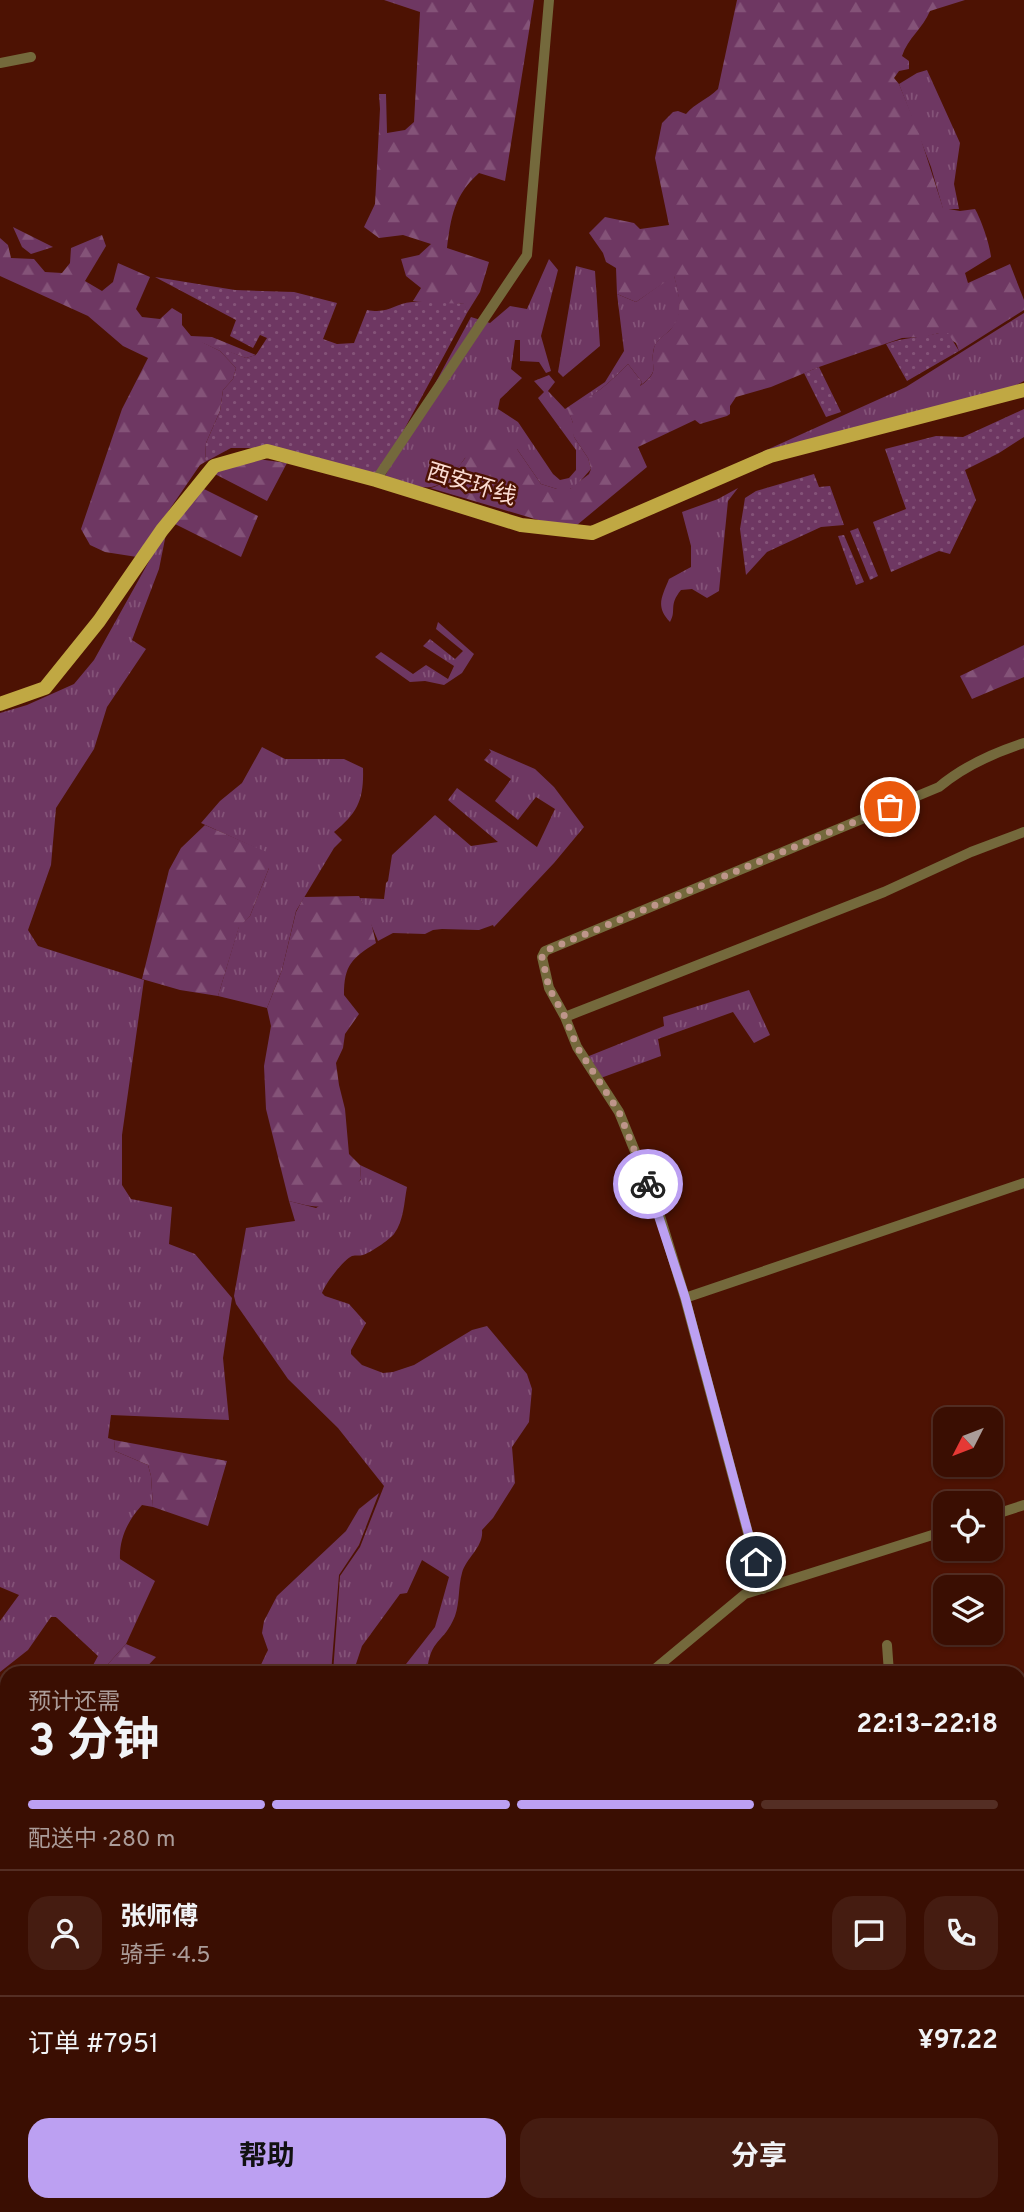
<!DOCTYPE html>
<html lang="zh">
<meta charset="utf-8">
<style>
:root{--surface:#3a0e02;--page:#451c11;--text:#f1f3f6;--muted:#ab9c99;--line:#542e24;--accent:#bca0f2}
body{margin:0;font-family:Overpass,"Noto Sans SC",sans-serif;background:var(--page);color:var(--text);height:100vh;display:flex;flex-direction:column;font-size:26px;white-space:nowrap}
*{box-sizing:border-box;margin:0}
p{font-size:23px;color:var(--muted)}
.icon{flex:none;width:38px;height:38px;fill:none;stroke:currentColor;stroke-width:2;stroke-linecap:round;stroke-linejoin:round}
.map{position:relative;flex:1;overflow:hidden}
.details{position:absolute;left:0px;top:1666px;width:1026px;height:546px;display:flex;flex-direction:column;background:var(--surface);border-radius:21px 21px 0 0;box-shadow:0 2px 5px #0004,0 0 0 2px var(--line)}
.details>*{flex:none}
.needle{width:46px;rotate:228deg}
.tools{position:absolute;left:933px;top:1407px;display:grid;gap:14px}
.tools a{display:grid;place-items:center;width:70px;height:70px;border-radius:14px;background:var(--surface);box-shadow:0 2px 5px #0004,0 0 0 2px var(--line);font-size:35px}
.pin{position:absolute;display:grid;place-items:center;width:60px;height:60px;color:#fff;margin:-30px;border:4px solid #fff;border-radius:50%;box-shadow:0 2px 7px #0007}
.courier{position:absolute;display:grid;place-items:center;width:70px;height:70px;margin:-35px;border:5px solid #bca0f2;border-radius:50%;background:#fff;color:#222;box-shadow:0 2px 9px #0007}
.overview em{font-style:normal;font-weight:700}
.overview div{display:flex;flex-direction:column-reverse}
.overview{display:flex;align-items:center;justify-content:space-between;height:119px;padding:0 28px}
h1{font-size:46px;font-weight:700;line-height:52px}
.bar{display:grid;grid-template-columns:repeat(4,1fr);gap:10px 7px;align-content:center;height:84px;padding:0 28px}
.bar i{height:9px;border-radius:5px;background:var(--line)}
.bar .active{background:var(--accent)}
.bar p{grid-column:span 4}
.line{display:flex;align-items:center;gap:18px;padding:0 28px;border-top:2px solid var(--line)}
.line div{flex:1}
.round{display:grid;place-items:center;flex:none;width:74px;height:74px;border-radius:21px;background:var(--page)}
.primary-button{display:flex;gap:14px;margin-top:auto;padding:14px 28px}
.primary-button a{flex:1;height:80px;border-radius:21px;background:var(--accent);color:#111;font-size:28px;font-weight:700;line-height:80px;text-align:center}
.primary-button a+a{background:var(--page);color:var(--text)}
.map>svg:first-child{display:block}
.grass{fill:url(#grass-tufts)}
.forest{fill:url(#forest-firs)}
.garden{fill:url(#garden-dots)}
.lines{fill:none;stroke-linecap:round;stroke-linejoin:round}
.minor{stroke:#74693c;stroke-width:10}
.major{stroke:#c0a843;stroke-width:14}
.done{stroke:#be958a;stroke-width:7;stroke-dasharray:0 12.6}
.route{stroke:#bca0f2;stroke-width:9}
.labels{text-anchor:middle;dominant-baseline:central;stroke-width:5;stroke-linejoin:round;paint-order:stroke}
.street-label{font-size:23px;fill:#fbdcd3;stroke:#4d1203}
</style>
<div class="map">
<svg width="1024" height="2212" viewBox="0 0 1024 2212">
<defs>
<pattern id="grass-tufts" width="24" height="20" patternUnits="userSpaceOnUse" patternTransform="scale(1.75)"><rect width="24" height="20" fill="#6e3762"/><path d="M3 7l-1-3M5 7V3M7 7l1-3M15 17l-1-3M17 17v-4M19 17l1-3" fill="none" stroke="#845378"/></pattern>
<pattern id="forest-firs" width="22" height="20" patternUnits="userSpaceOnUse" patternTransform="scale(1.75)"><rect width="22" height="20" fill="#6e3762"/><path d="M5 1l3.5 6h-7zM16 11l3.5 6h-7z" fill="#845378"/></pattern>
<pattern id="garden-dots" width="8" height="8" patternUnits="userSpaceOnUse" patternTransform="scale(1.75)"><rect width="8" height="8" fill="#6e3762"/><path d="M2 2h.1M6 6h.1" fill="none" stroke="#845378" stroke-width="1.8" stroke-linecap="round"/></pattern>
</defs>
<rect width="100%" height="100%" fill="#4d1203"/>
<path class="grass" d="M927 70 960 143 954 184 959 209H943L931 167 899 84 917 73Z
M549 259 558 270 541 336 551 371 546 373 539 362 520 361V340H515L511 369 522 378 500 399 498 409 518 422 553 474 560 480 569 478 576 470V450L538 398 544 392 534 381 549 375 555 382 548 391 565 409 605 382 624 351 617 294 636 302 674 275C679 295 686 316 669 331 664 336 656 341 654 348 649 367 662 369 641 385L642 382 628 364C609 383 593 398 568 409L573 423 574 437 588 458 591 469 576 486 570 489H557L541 484 517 449 465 458C437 499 426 488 384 478L471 317 490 323 510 306 527 309Z
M576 266 595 271 600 346 563 377 558 372Z
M1024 313V381L1009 389 718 472 906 387Z
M738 488 728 501 719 591 707 598 692 589 681 590C668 606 677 610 670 622 655 606 662 597 669 579L691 567V546L682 512 718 499Z
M167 529 159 569 132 640 146 649 107 707 94 749 56 808 51 865 28 930 38 946 144 980 122 1135V1185L131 1199 172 1207 169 1244 195 1254 232 1298 223 1358 229 1420 111 1415 108 1438 114 1440 115 1451 148 1465 151 1476 153 1507 142 1505C128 1520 119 1539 120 1559L155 1581 126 1644 100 1673H85L92 1667 98 1656 56 1617H51L28 1650 0 1672V1621L19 1595 0 1587V713L27 705 74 684 94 660Z
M438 622 474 654 462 673 444 685 425 681 410 682 375 657 381 652 413 674 426 665 448 679 454 666 423 646 430 639 455 659 463 651 436 629Z
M262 747 285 759H344L363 768C364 799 358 813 334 832L342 840 334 848 296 911 282 970 267 1008 218 996 239 926 250 916 269 868V854L201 823 220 801 242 783Z
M489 749 535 769 554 787 584 827 554 863 494 927 493 925 479 930 442 929 433 930 425 934 393 933 378 941 360 898 384 899 386 883 388 881 392 855 435 815 471 846 498 842 448 800 457 788 537 847 555 809 536 797 518 820 495 801 511 779 484 760 491 752Z
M749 990 770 1035 754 1043 733 1012 658 1039 661 1056 598 1079 584 1058 664 1026 663 1017Z
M360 1165 407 1187C404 1202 404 1221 394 1234 389 1240 370 1253 363 1255 360 1256 356 1255 352 1256 343 1260 325 1284 322 1293L325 1296 349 1304 366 1323 351 1350V1354L362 1365 383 1373 393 1372 414 1365 472 1330 487 1326 527 1374 532 1389 529 1422 512 1447 515 1483 493 1518 482 1530C484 1547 466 1558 462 1573 458 1587 460 1602 455 1616 444 1644 430 1637 427 1673H399L435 1627 449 1577 422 1560 407 1593 400 1594 362 1646 353 1673H333L340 1576 360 1547 384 1486 338 1428 288 1379 236 1304 234 1296 246 1228 295 1221 289 1201 316 1208 361 1180Z
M379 1493 359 1545 339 1575 331 1673H257L268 1650 262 1633 264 1621 277 1596 346 1531 359 1509Z
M0 1944 7 1956V1984L0 1986Z"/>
<path class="forest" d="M384 0H534L505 181 479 173C454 195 451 217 447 248L489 262 480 292 467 313 464 303 449 305 413 301 421 288 406 276 401 259 419 255 431 244 403 235 379 238 364 227 375 204 380 109 379 94H386L387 133 405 130 414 122 420 12Z
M737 0H965L930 11C923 28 908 38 902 56L909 61V69L899 71 894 78 899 84 919 133 943 208 960 211 975 209C981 219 990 245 991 257L965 273 968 283 1010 264 1024 300V310L959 351 956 343 939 333 924 337 902 338 819 367 771 387 736 397 730 406V414L727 416 700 424 695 420 638 447 647 467 577 525 545 522 430 488C449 484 455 470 467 456 476 447 487 438 496 429L517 449 541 484 557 489H570L589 474 591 469 588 458 574 437 572 430 573 423 567 408C593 398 609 383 628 364L642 382 640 386C662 370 649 369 654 348 655 342 663 336 668 332 685 316 679 296 674 276L636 302 617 294 616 268 606 262 603 253 589 233 605 217 634 223 640 229 669 225 655 158 662 123 673 112 678 111 686 114C695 103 707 100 718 89Z
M13 227 53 247 31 254 22 247Z
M102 235 106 246 85 281 102 291 113 282 118 263 150 277 136 309 142 317 160 319 172 308 182 314V325L191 336 212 337 256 355 246 358 202 342 220 351 236 368 233 379 223 390 220 411 206 443 205 462 200 465 137 557 105 552 90 545 81 529 122 409 148 358 123 346 88 316 0 276V238L8 245 11 258 34 259 45 272 62 273 70 263 71 248Z
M251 458 287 463 267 501 211 472Z
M196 485 258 516 241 557 171 522Z
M1024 645V677L972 699 960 676Z
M205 825 269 853V868L250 916 239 927 218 996 180 990 142 979 169 870 181 848Z
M359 896 370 918 376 943C352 958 344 965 344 995L359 1014 345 1034 343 1048 336 1063 339 1085 345 1109 349 1154 360 1165 361 1179C336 1210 326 1211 289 1201L266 1109 264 1066 271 1026 267 1008 282 970 296 912 304 897Z
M114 1440 227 1461 208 1526 153 1507 151 1476 148 1465 115 1451Z
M126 1644 156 1657 141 1673H100Z"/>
<path class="garden" d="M155 277 235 290 294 292 337 303 323 339 337 344 354 343 367 310C390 314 393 304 412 302 429 299 447 305 465 303L467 313 379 476 277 448H231L205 462 206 443 220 411 223 390 233 379 236 368 220 351 201 342H206L246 358 256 355 267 338 260 335 253 348 230 336 236 320Z
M939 333H948L959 351 907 381 886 344C904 337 921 338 939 333Z
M819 367 841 412 826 417 804 373Z
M1024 409V437L999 453 965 470 976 500 950 554 939 551 891 572 873 522 906 509 885 449 936 436 963 437Z
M814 474 819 487 830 486 844 525 821 527 767 552 746 575 740 529 745 498 756 491Z
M858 528 878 576 870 580 850 531Z
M844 535 864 582 856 585 838 536Z"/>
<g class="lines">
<path class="minor" d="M0 63 31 57
M376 480 527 255 549 0
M565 1017 884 892 971 852 1024 832
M685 1298 1024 1183
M990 1516 1024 1505
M763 1589 685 1298 656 1203 619 1112 577 1047 565 1017 549 988 542 957 545 951 939 787C964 766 993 753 1024 743
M887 1645 889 1673
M650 1673 745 1594 945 1531
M0 2192 7 2187
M703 2212 708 2205"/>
<path class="major" d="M0 704 45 688 99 621 162 530 214 466 267 451 376 480 521 525 592 533 770 456 1024 390
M0 1903 7 1917
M173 2205 177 2212"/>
</g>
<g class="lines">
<path class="done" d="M648 1184 619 1112 577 1047 565 1017 549 988 542 957 545 951 890 807"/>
<path class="route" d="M648 1184 685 1297 756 1562"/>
</g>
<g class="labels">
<g class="street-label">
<text transform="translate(471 486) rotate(17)">西安环线</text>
</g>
</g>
</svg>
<div class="tools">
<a><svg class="needle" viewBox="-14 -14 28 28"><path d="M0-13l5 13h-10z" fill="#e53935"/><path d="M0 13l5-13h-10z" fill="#ab9c99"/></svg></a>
<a><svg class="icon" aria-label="locate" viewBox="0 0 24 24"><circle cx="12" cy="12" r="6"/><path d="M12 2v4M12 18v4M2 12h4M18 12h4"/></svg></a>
<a><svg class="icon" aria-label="layers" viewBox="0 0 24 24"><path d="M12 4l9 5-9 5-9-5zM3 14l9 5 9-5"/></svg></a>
</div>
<div class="pin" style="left:890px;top:807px;background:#ea580c"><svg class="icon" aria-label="bag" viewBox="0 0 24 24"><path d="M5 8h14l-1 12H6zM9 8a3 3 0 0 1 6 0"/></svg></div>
<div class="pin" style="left:756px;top:1562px;background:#1f2937"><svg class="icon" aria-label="home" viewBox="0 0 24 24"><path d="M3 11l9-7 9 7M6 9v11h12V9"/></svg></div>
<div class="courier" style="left:648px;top:1184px"><svg class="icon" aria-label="bike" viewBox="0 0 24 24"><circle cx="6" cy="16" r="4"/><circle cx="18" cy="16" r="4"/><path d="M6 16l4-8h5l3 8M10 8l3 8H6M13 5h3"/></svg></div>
<section class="details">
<div class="overview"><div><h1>3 分钟</h1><p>预计还需</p></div><em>22:13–22:18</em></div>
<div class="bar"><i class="active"></i><i class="active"></i><i class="active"></i><i></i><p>配送中 · 280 m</p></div>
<div class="line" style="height:126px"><a class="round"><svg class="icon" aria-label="person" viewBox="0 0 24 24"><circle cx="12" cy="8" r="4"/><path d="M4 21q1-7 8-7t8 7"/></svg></a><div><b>张师傅</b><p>骑手 · 4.5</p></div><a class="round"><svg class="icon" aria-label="chat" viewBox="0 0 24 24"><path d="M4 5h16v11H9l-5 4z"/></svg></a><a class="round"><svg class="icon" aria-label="phone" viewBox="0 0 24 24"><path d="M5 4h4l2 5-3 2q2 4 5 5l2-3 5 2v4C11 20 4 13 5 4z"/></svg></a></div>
<div class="line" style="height:91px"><div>订单 #7951</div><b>¥97.22</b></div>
<div class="primary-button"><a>帮助</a><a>分享</a></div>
</section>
</div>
